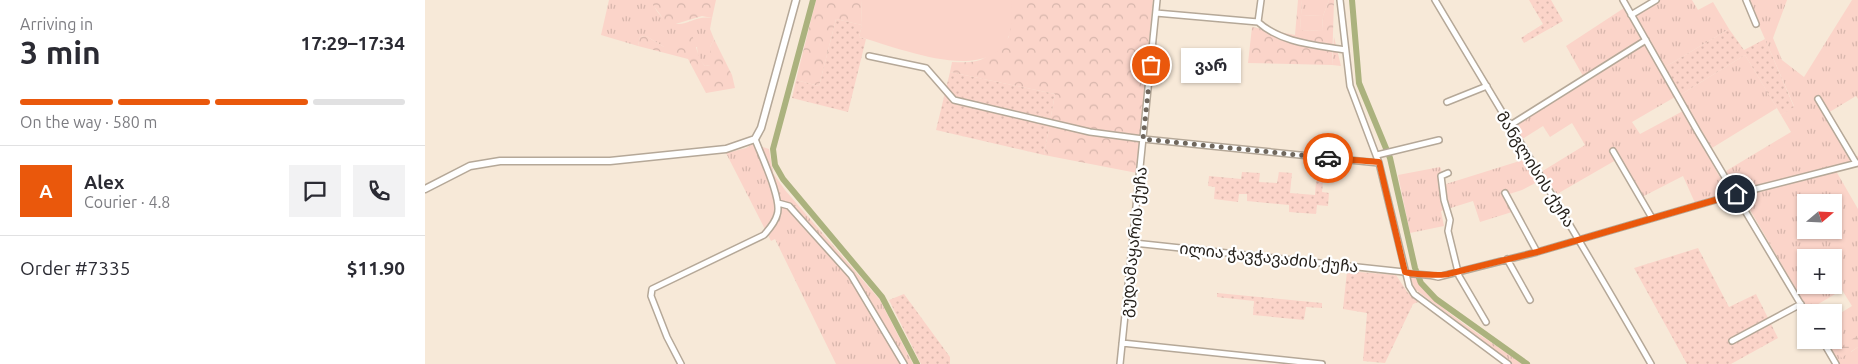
<!DOCTYPE html>
<meta charset="utf-8">
<style>
:root{--surface:#fff;--page:#f2f2f3;--text:#2b2b33;--muted:#7c7c81;--line:#e1e1e2;--accent:#ea580c}
body{margin:0;font-family:Ubuntu,"Noto Sans Georgian",sans-serif;background:var(--page);color:var(--text);height:100vh;display:flex;flex-direction:column;font-size:19px;white-space:nowrap}
*{box-sizing:border-box;margin:0}
p{font-size:16px;color:var(--muted)}
.icon{flex:none;width:28px;height:28px;fill:none;stroke:currentColor;stroke-width:2;stroke-linecap:round;stroke-linejoin:round}
.map{position:relative;flex:1;overflow:hidden}
.panel{display:flex;flex-direction:column;background:var(--surface);width:425px}
.panel>*{flex:none}
.needle{width:32px;rotate:71deg}
.fabs{position:absolute;left:1372px;top:194px;display:grid;gap:10px}
.fabs a{display:grid;place-items:center;width:45px;height:45px;border-radius:0px;background:var(--surface);box-shadow:0 1px 4px #0004;font-size:25px}
.pin{position:absolute;display:grid;place-items:center;width:42px;height:42px;color:#fff;margin:-21px;border:2px solid #fff;border-radius:50%;box-shadow:0 1px 5px #0007}
.courier{position:absolute;display:grid;place-items:center;width:50px;height:50px;margin:-25px;border:4px solid #ea580c;border-radius:50%;background:#fff;color:#222;box-shadow:0 1px 6px #0007}
.bubble{position:absolute;height:35px;border-radius:0px;background:var(--surface);box-shadow:0 1px 4px #0004;font-size:16px;font-weight:700;line-height:35px;text-align:center}
.headline em{font-style:normal;font-weight:700}
.headline div{display:flex;flex-direction:column-reverse}
.headline{display:flex;align-items:center;justify-content:space-between;height:85px;padding:0 20px}
h1{font-size:32px;font-weight:700;line-height:38px}
.bar{display:grid;grid-template-columns:repeat(4,1fr);gap:8px 5px;align-content:center;height:60px;padding:0 20px}
.bar i{height:6px;border-radius:4px;background:var(--line)}
.bar .active{background:var(--accent)}
.bar p{grid-column:span 4}
.line{display:flex;align-items:center;gap:12px;padding:0 20px;border-top:1px solid var(--line)}
.line div{flex:1}
.round{display:grid;place-items:center;flex:none;width:52px;height:52px;border-radius:0px;background:var(--page)}
main{display:flex;flex:1;min-height:0}
.map>svg:first-child{display:block}
.grass{fill:url(#grass-tufts);fill-rule:evenodd}
.forest{fill:url(#forest-crowns)}
.wetland{fill:url(#wetland-marsh)}
.park{fill:url(#park-dots)}
.pitch{fill:#fbd4c9}
.lines{fill:none;stroke-linecap:round;stroke-linejoin:round}
.canal{stroke:#abb27e;stroke-width:6}
.minor-casing{stroke:#b5a898;stroke-width:8}
.tertiary-casing{stroke:#b5a898;stroke-width:9}
.minor{stroke:#fff;stroke-width:5}
.tertiary{stroke:#fff;stroke-width:6}
.done{stroke:#6f675d;stroke-width:5;stroke-dasharray:0 9}
.route{stroke:#ea580c;stroke-width:6}
.labels{text-anchor:middle;dominant-baseline:central;stroke-width:4.5;stroke-linejoin:round;paint-order:stroke}
.street-label{font-size:16px;fill:#26211b;stroke:#fff}
</style>
<main>
<section class="panel">
<div class="headline"><div><h1>3 min</h1><p>Arriving in</p></div><em>17:29–17:34</em></div>
<div class="bar"><i class="active"></i><i class="active"></i><i class="active"></i><i></i><p>On the way · 580 m</p></div>
<div class="line" style="height:90px"><b class="round" style="background:var(--accent);color:#fff">A</b><div><b>Alex</b><p>Courier · 4.8</p></div><a class="round"><svg class="icon" aria-label="chat" viewBox="0 0 24 24"><path d="M4 5h16v11H9l-5 4z"/></svg></a><a class="round"><svg class="icon" aria-label="phone" viewBox="0 0 24 24"><path d="M5 4h4l2 5-3 2q2 4 5 5l2-3 5 2v4C11 20 4 13 5 4z"/></svg></a></div>
<div class="line" style="height:65px"><div>Order #7335</div><b>$11.90</b></div>
</section>
<div class="map">
<svg width="1433" height="364" viewBox="0 0 1433 364">
<defs>
<pattern id="grass-tufts" width="24" height="20" patternUnits="userSpaceOnUse" patternTransform="scale(1.25)"><rect width="24" height="20" fill="#fbd4c9"/><path d="M3 7l-1-3M5 7V3M7 7l1-3M15 17l-1-3M17 17v-4M19 17l1-3" fill="none" stroke="#d7b6ac"/></pattern>
<pattern id="forest-crowns" width="20" height="18" patternUnits="userSpaceOnUse" patternTransform="scale(1.25)"><rect width="20" height="18" fill="#fbd4c9"/><path d="M2 6a3 3 0 1 1 6 0M12 15a3 3 0 1 1 6 0" fill="none" stroke="#d7b6ac"/></pattern>
<pattern id="wetland-marsh" width="20" height="14" patternUnits="userSpaceOnUse" patternTransform="scale(1.25)"><rect width="20" height="14" fill="#fbd4c9"/><path d="M1 5h8M5 5V1M11 12h8M15 12V8" fill="none" stroke="#d7b6ac"/></pattern>
<pattern id="park-dots" width="8" height="8" patternUnits="userSpaceOnUse" patternTransform="scale(1.25)"><rect width="8" height="8" fill="#fbd4c9"/><path d="M2 2h.1M6 6h.1" fill="none" stroke="#d7b6ac" stroke-width="1.8" stroke-linecap="round"/></pattern>
</defs>
<rect width="100%" height="100%" fill="#f7e9d8"/>
<path class="grass" d="M184 0H228C229 12 240 22 252 24 263 25 272 15 287 18L285 29 289 39 285 47V65L280 66 273 58 272 47H239L221 36 215 37 213 46 176 35Z
M877 0H904L898 16 876 15Z
M1234 0H1267L1273 10 1288 2 1304 29 1240 67 1210 15Z
M1323 0H1362L1348 38 1357 60 1379 77 1427 0H1433V99L1431 96 1403 113 1430 157 1433 156V160L1313 192 1301 171 1366 132 1356 115 1369 106Z
M1199 8 1250 97 1207 122 1215 134 1258 111 1301 188 1300 193 1292 198 1270 203 1258 176 1215 198 1191 160 1132 194 1116 172 1160 145 1147 123 1125 137 1118 126 1096 140 1085 122 1158 76 1141 46Z
M909 37 916 66 907 65Z
M1320 55 1352 108 1287 148 1255 95Z
M328 144 344 149 348 173 360 190 455 300 488 364H411L350 239 346 241 301 153 321 148Z
M1101 159 1114 181 1097 190 1078 196 1087 212 1055 222 1048 201 1016 211 1019 226 985 233 973 175 1015 167 1021 184Z
M1411 171 1433 209V335L1426 352 1433 347V364H1414L1401 340H1409V317L1427 306 1417 290 1383 310 1317 196ZM1381 202H1409V230H1381ZM1381 258H1409V285H1381Z
M985 277H990C1009 310 1066 340 1097 364H1088L990 289Z"/>
<path class="forest" d="M228 0H291L287 18 277 16 244 26 228 5Z
M391 0H436L437 25 411 19 394 86 371 80Z
M586 0H728L712 173 619 155 630 94 525 72 527 62C560 64 561 58 584 37Z
M873 0H877L875 30 897 31 898 16 904 0H909L907 65 823 63 827 27 870 35Z
M267 35C272 47 272 57 280 66L285 65V47L289 39 307 75 310 88 281 93 263 59 213 46 215 37 221 36 239 47Z"/>
<path class="wetland" d="M1433 335V347L1416 358 1412 350Z"/>
<path class="park" d="M1104 0H1126L1138 21 1099 43 1096 38 1118 24Z
M411 19 437 25 434 37 441 39 423 112 367 98 371 80 394 86Z
M1304 29 1319 50 1340 39 1369 107 1356 115 1320 55 1255 95 1240 67Z
M525 72 630 94 619 155 511 130Z
M817 172 835 173 834 182 852 183 854 172 867 173 865 193 890 195 891 181H898L897 192 904 193 903 206 892 205 891 214 864 212V205L822 201V194H814L813 202 789 199 790 187 783 186 784 176 816 179Z
M1273 248 1304 307 1331 294 1353 338 1306 364H1262L1209 268Z
M922 271 971 275 983 293 993 302 988 304 960 363 938 361 942 313 918 309Z
M792 293 897 303V308L881 307 879 320 828 315 829 301 792 297Z
M479 294 525 357V364H496L464 300Z"/>
<path class="pitch" d="M436 0H586C586 11 588 28 583 38 560 85 473 47 434 37L437 25Z
M876 15 898 16 897 31 875 30Z"/>
<g class="lines">
<path class="canal" d="M388 0 348 149 350 165 358 179 457 297 492 364
M927 0 934 83 965 158 990 268 996 283 1011 299 1102 364"/>
<defs>
<path id="minor" d="M915 0 925 86 954 163 984 286 989 294 1083 364
M1010 0C1082 121 1156 241 1226 364
M1198 0 1273 132 1381 313
M1321 0 1331 24
M731 13 833 22
M1206 15 1231 0
M833 22C856 43 891 45 920 50
M833 22 836 0
M444 56 501 68 529 100 665 132 718 139 954 163
M1393 99 1431 163
M1022 102 1062 86
M1084 126 1221 40
M1188 151 1227 218
M952 155 1014 140
M1023 173 1016 176 1019 200 1025 220 1023 231 1034 276 1061 322
M1080 193 1112 252
M353 203 364 206 426 275 479 364
M709 243 979 272C985 275 1003 274 1013 277L1112 252 1311 194 1433 163
M1082 259 1105 300
M1397 340 1411 364
M1307 341 1376 304
M697 343 897 364
M256 364 242 337 226 296 227 289 339 235C344 229 350 223 352 215 358 201 336 155 330 139
M695 364 732 0"/>
<path id="tertiary" d="M0 189 45 166 75 161H185L301 149 330 139 336 128 371 0"/>
</defs>
<use href="#minor" class="minor-casing"/>
<use href="#tertiary" class="tertiary-casing"/>
<use href="#minor" class="minor"/>
<use href="#tertiary" class="tertiary"/>
</g>
<g class="lines">
<path class="done" d="M726 65 718 139 903 158"/>
<path class="route" d="M903 158 954 162 980 272C984 274 1017 276 1023 274L1112 252 1311 194"/>
</g>
<g class="labels">
<g class="street-label">
<text transform="translate(1111 169) rotate(58)">მანგლისის ქუჩა</text>
<text transform="translate(708 242) rotate(-84)">გუდამაყარის ქუჩა</text>
<text transform="translate(844 257) rotate(6)">ილია ჭავჭავაძის ქუჩა</text>
</g>
</g>
</svg>
<div class="fabs">
<a><svg class="needle" viewBox="-14 -14 28 28"><path d="M0-13l5 13h-10z" fill="#e53935"/><path d="M0 13l5-13h-10z" fill="#7c7c81"/></svg></a>
<a>+</a>
<a>−</a>
</div>
<div class="pin" style="left:726px;top:65px;background:#ea580c"><svg class="icon" aria-label="bag" viewBox="0 0 24 24"><path d="M5 8h14l-1 12H6zM9 8a3 3 0 0 1 6 0"/></svg></div>
<div class="pin" style="left:1311px;top:194px;background:#1f2937"><svg class="icon" aria-label="home" viewBox="0 0 24 24"><path d="M3 11l9-7 9 7M6 9v11h12V9"/></svg></div>
<div class="courier" style="left:903px;top:158px"><svg class="icon" aria-label="car" viewBox="0 0 24 24"><path d="M5 17H2v-5l4-1 3-4h7l3 4 3 1v5h-3M9 17h6M6 11h13"/><circle cx="7" cy="17" r="2"/><circle cx="17" cy="17" r="2"/></svg></div>
<div class="bubble" style="left:756px;top:48px;width:60px">ვარ</div>
</div>
</main>
